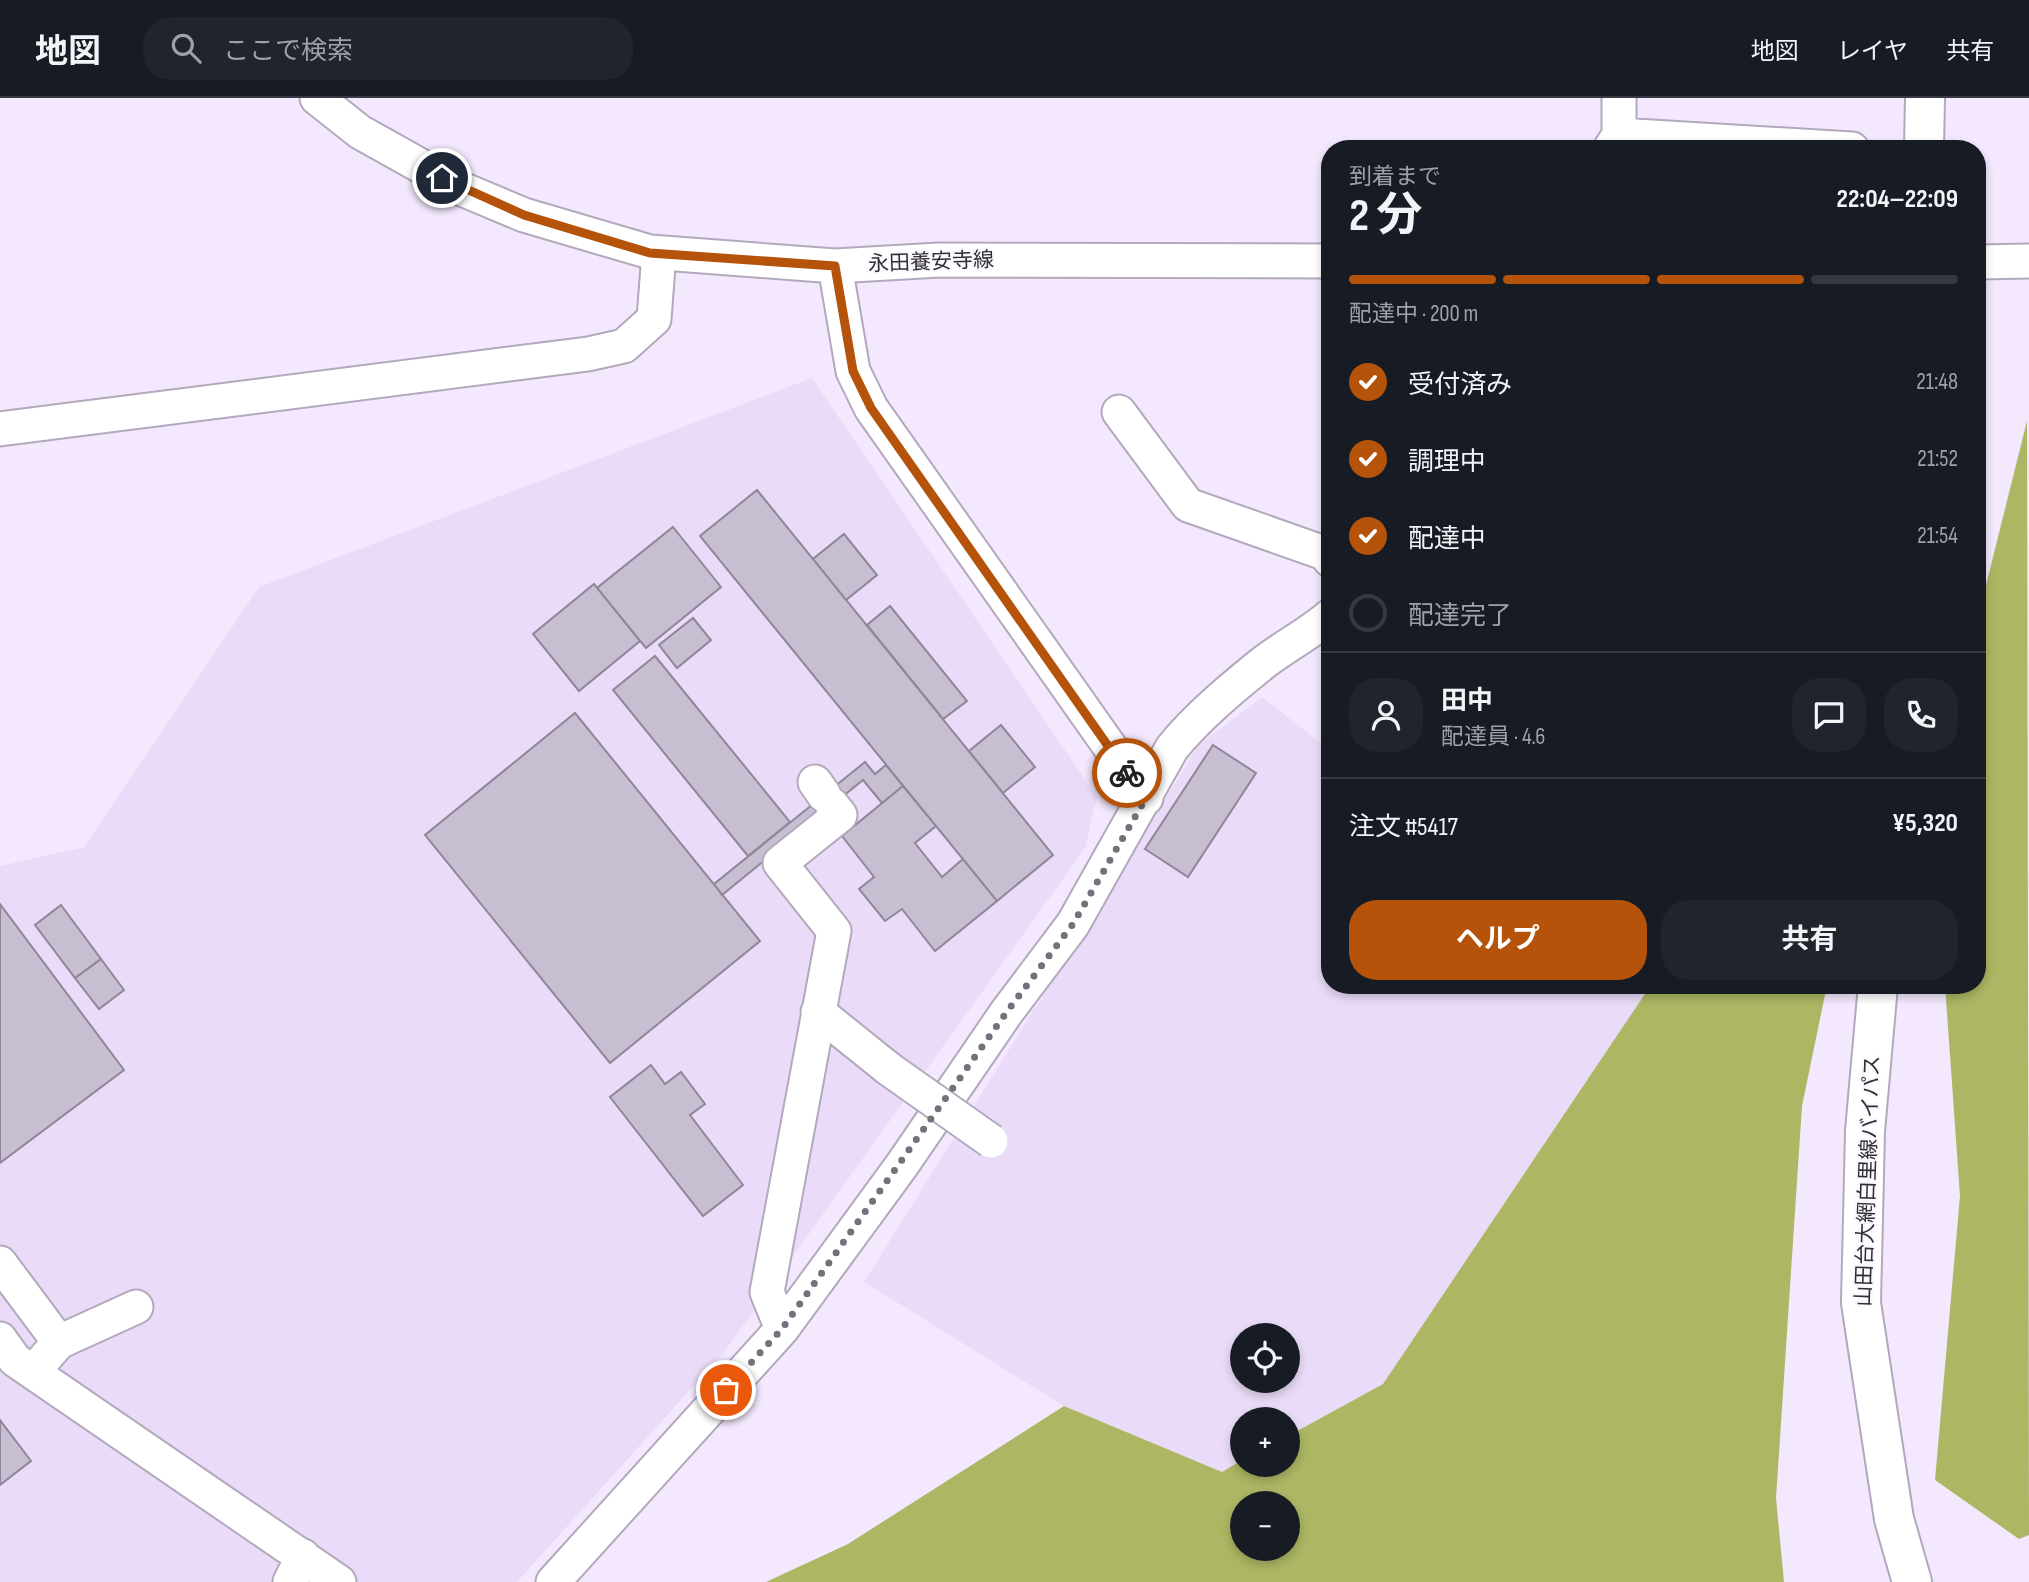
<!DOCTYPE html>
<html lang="ja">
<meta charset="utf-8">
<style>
:root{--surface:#171b24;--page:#20242c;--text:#f1f3f6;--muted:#9ea1a6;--line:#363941;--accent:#b45309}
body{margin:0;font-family:"Sofia Sans Condensed","Noto Sans JP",sans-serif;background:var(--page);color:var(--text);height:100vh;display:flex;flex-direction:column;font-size:26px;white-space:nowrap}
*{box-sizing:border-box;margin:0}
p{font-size:23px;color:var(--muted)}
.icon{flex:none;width:38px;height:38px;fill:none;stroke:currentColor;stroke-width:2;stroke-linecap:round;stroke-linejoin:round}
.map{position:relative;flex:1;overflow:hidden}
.sheet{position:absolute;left:1321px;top:42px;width:665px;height:854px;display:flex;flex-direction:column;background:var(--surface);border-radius:28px;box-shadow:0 4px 10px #0003}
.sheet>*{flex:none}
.buttons{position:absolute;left:1230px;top:1225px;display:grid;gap:14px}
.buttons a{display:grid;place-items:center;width:70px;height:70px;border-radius:50%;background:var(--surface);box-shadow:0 4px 10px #0003;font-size:35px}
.pin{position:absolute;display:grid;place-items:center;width:60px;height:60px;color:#fff;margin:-30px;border:4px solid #fff;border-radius:50%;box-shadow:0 2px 7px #0007}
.courier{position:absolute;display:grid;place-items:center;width:70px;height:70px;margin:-35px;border:5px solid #b45309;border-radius:50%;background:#fff;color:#222;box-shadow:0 2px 9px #0007}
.overview em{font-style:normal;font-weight:700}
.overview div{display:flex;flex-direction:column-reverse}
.overview{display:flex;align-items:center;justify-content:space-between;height:119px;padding:0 28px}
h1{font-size:46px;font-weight:700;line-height:52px}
.bar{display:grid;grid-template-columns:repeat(4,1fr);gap:10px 7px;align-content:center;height:84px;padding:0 28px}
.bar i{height:9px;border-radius:5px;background:var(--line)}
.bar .current{background:var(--accent)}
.bar p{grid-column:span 4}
.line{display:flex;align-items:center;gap:18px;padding:0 28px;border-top:2px solid var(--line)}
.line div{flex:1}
.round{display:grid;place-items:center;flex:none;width:74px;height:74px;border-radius:28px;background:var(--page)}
ol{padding:0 28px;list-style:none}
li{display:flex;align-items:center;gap:21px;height:77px}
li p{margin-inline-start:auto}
li .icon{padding:7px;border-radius:50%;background:var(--accent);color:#fff;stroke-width:4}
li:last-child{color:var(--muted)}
li i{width:38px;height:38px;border:4px solid var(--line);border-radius:50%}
.action{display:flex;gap:14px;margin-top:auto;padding:14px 28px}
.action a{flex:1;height:80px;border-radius:28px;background:var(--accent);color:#fff;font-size:28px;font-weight:700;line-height:80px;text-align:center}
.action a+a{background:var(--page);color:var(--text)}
header{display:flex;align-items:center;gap:42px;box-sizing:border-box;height:98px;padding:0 35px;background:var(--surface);border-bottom:2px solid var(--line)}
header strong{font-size:33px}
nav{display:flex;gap:38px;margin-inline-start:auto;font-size:24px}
.search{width:490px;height:63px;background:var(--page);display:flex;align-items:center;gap:18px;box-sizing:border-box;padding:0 24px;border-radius:28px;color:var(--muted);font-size:26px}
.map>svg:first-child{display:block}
.built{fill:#eadcf8;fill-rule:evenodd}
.forest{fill:#acb663;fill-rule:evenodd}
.building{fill:#c8bed2;stroke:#908699;stroke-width:2}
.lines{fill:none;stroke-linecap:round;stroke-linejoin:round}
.minor-casing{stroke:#b2a9bc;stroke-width:37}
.major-casing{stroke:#b2a9bc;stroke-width:42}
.minor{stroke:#fff;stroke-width:33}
.major{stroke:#fff;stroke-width:38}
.minor-bridge-casing{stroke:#b2a9bc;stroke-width:37;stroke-linecap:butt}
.minor-bridge{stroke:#fff;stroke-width:33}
.done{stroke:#766f7c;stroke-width:7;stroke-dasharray:0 12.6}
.route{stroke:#b45309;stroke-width:9}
.labels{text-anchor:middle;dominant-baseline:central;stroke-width:5;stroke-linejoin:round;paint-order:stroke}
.street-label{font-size:21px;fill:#322e36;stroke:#fcf9fe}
</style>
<header>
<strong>地図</strong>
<div class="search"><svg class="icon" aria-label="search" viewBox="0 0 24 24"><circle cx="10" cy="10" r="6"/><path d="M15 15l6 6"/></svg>ここで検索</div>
<nav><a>地図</a><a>レイヤ</a><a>共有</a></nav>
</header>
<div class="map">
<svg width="2029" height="1484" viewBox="0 0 2029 1484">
<rect width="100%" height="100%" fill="#f3e8fd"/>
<path class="built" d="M812 280 1097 699 1085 750 725 1253 517 1484H0V768L84 749 259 489Z
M1262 599 1330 652V887H1651L1383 1286 1288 1338V1321H1242V1362L1222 1374 1064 1308 864 1184 1199 647ZM1242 1237H1288V1283H1242Z"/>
<path class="forest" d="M2027 323 2029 1437 2019 1441 1935 1382 1960 1098 1945 887H1978V519Z
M1651 887H1827L1802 1008 1776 1400 1784 1484H766L848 1446 1064 1308 1222 1374 1242 1362V1367H1288V1338L1383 1286ZM1242 1405H1288V1451H1242Z"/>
<path class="building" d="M757 392 1053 757 997 803 700 438Z
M673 429 721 489 646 550 597 490Z
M844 436 877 477 846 502 813 461Z
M594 486 640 543 579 593 533 536Z
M890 508 967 603 943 621 867 527Z
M693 520 711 542 677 570 659 547Z
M655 558 790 724 748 758 613 592Z
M575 615 760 843 610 965 425 737Z
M1001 627 1035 669 1003 695 969 653Z
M1213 647 1256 675 1188 779 1145 751Z
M865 664 875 676 886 667 903 688 882 705 863 682 722 797 714 786Z
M903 688 936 728 915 745 942 779 963 761 997 803 935 853 902 811 885 823 859 791 874 779 842 738Z
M0 806 124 972 0 1065Z
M61 807 101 861 75 880 35 827Z
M101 861 124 892 99 911 75 880Z
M651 967 665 986 681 974 705 1006 690 1017 743 1087 703 1118 610 999Z
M0 1322 31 1363 0 1387Z"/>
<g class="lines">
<defs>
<path id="minor" d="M317 0 360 34 462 91 524 117 650 154 835 168 939 162 1330 163
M1619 37 1852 51
M1610 51 1619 37V0
M1978 164 2029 163
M835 168 853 273 871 310 1146 700
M1119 314 1188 407 1327 456 1330 462
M0 331 588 256 624 248 654 221 659 155
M815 684 824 697
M818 914 889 971
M0 1165 59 1244
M782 1231 767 1194 834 833 780 765 840 717 832 707
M0 1241 15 1262 339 1484
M33 1274 59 1244 136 1209
M290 1484 303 1458
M553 1484 782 1231 902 1067 1006 915 1073 826 1172 650C1197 619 1232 590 1263 565 1285 548 1309 536 1330 518"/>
<path id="major" d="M1924 51 1925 0
M1878 887 1865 1033 1861 1205 1894 1421 1912 1484"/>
</defs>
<use href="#minor" class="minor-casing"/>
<use href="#major" class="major-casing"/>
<use href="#minor" class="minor"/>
<use href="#major" class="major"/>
<defs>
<path id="minor-bridge" d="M889 971 991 1043"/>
</defs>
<use href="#minor-bridge" class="minor-bridge-casing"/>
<use href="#minor-bridge" class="minor-bridge"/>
</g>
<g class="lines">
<path class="done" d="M726 1292 782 1231 1006 915 1073 826 1146 700 1127 675"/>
<path class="route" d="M442 80 524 117 650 155 835 168 853 273 871 310 1127 675"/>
</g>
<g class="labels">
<g class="street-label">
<text transform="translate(931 164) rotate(-2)">永田養安寺線</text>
<text transform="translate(1868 1083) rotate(-88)">山田台大網白里線バイパス</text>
</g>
</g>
</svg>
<div class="buttons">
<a><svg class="icon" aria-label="locate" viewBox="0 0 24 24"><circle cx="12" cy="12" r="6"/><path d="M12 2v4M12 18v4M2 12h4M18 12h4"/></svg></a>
<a>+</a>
<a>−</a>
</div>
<div class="pin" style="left:726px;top:1292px;background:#ea580c"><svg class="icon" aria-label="bag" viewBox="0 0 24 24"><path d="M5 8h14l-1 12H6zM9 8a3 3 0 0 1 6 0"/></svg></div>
<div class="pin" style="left:442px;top:80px;background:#1f2937"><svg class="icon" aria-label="home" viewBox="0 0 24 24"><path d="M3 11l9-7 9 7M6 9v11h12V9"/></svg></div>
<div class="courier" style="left:1127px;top:675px"><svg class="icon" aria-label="bike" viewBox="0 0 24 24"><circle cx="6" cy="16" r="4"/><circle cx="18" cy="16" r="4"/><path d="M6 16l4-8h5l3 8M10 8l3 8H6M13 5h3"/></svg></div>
<section class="sheet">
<div class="overview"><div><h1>2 分</h1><p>到着まで</p></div><em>22:04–22:09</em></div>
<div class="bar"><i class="current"></i><i class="current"></i><i class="current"></i><i></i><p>配達中 · 200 m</p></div>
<ol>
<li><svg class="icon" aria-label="check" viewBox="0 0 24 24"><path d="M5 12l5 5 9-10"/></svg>受付済み<p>21:48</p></li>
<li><svg class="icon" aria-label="check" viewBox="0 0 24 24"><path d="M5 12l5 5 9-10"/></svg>調理中<p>21:52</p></li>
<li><svg class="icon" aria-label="check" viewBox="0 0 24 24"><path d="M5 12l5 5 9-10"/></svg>配達中<p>21:54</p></li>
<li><i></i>配達完了</li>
</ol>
<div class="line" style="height:126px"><a class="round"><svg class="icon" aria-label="person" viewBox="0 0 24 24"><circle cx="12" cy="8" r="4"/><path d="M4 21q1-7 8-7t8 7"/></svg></a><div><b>田中</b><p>配達員 · 4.6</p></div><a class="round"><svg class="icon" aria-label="chat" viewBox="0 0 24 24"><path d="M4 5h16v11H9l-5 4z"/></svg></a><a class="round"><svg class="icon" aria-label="phone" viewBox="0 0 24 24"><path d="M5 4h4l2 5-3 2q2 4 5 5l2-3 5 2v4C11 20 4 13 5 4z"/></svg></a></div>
<div class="line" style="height:91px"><div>注文 #5417</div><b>¥5,320</b></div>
<div class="action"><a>ヘルプ</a><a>共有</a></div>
</section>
</div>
